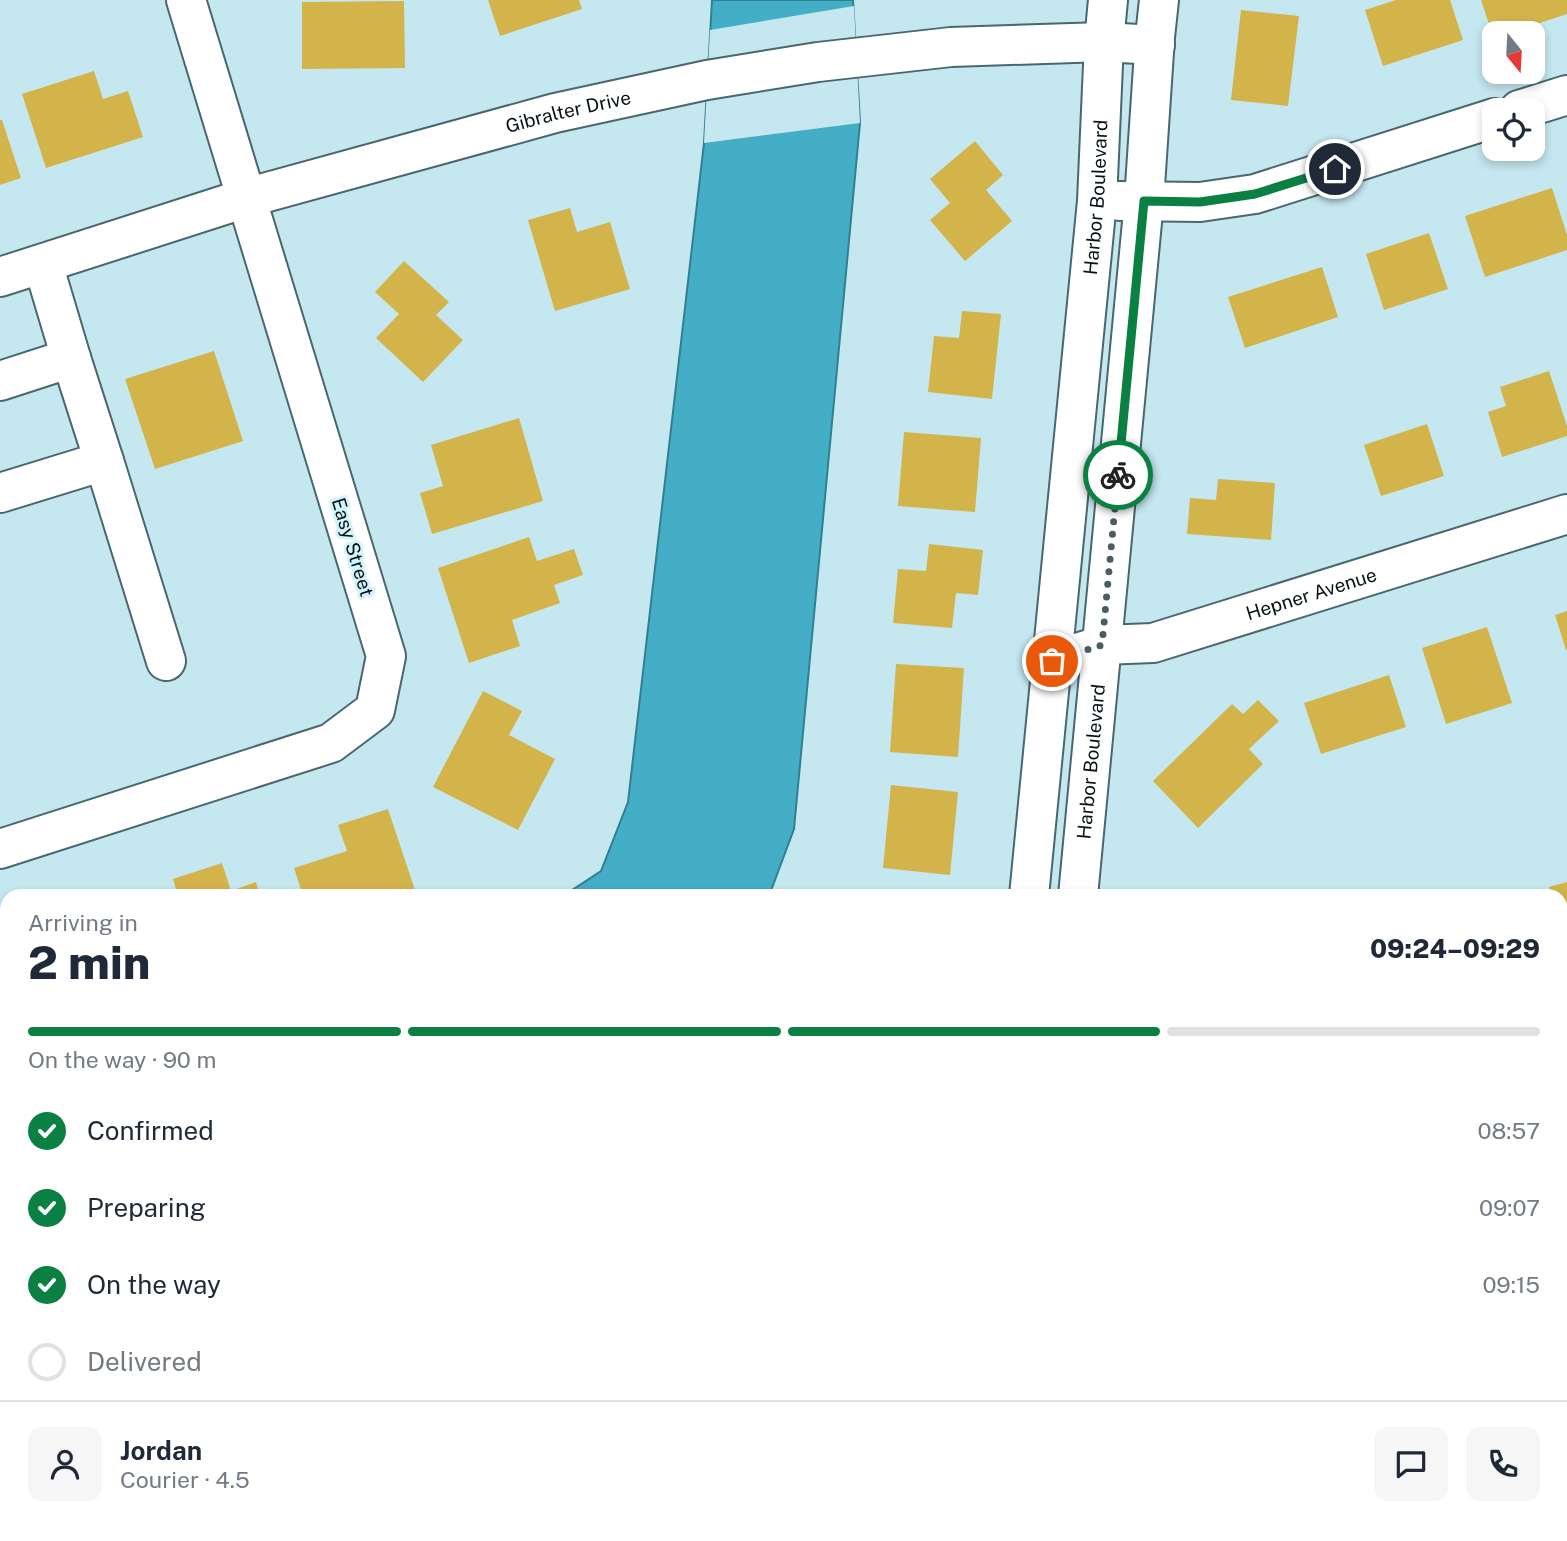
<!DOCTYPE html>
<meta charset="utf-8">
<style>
:root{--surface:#fff;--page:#f6f6f7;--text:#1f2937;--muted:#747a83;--line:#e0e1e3;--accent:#0b8043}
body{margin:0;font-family:"Public Sans",sans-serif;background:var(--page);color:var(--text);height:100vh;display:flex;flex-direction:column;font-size:26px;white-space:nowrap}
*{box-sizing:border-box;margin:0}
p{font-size:23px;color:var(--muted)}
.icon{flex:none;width:38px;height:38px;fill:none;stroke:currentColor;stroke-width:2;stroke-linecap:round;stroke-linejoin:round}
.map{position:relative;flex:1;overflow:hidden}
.side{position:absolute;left:0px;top:889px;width:1568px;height:653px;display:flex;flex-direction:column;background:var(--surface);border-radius:21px 21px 0 0;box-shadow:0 4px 10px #0003}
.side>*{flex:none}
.needle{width:46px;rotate:162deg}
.controls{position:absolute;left:1482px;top:21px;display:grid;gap:14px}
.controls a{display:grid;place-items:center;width:63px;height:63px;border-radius:14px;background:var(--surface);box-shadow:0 4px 10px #0003;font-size:35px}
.pin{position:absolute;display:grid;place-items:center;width:60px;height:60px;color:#fff;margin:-30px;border:4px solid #fff;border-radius:50%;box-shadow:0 2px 7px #0007}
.courier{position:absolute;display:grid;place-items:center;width:70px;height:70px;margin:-35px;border:5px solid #0b8043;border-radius:50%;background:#fff;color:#222;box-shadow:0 2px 9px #0007}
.summary em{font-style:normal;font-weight:800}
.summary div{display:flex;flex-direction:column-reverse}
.summary{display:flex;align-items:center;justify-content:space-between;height:119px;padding:0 28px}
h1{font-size:46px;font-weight:800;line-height:52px}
.bar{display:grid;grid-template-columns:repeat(4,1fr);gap:10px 7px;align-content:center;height:84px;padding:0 28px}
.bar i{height:9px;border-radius:5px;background:var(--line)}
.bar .selected{background:var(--accent)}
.bar p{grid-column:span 4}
.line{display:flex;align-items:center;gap:18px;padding:0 28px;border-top:2px solid var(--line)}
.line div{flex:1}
.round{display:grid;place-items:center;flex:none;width:74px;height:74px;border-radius:14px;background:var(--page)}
ol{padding:0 28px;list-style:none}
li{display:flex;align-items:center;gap:21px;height:77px}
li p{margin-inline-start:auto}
li .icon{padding:7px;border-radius:50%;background:var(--accent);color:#fff;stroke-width:4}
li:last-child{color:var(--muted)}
li i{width:38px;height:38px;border:4px solid var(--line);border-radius:50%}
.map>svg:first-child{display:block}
.water{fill:#44aec6;stroke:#317f91;stroke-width:2}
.pier{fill:#c5e7f0}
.building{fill:#d3b44b}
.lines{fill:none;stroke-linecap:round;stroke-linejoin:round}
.minor-casing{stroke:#49676f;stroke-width:42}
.minor{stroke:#fff;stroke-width:38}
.done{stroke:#495d62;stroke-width:7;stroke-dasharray:0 12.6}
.route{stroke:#0b8043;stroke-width:9}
.labels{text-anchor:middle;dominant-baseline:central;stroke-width:6;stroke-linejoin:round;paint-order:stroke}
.street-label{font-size:19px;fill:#061215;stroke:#d2f4fd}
</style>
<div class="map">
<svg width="1567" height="1541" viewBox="0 0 1567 1541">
<rect width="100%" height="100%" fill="#c5e7f0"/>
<path class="water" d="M712 0H853L860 123 794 829 769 896H563L601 871 628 802 704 143Z
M7 1099V1264L0 1266V1101Z"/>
<path class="pier" d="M854 6 860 123 704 143 710 30Z"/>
<path class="building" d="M488 0H579L582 9 500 36Z
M1396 0H1450L1463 40 1383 66 1365 10Z
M1481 0H1567V14L1510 33H1494V39Z
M404 1 405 68 302 69V2Z
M1241 10 1299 16 1288 106 1231 100Z
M94 71 103 99 128 91 143 137 46 168 22 94Z
M0 120H2L21 178 0 185Z
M975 141 1003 175 986 190 1012 221 965 261 930 220 950 203 930 179Z
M1552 188 1567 235V250L1485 277 1465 216Z
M570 208 577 232 610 222 630 289 555 311 528 220Z
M1429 233 1448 289 1384 310 1366 254Z
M404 261 449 302 436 315 463 340 423 382 376 338 399 314 375 292Z
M1322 267 1338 317 1245 348 1228 297Z
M962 311 1001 314 992 399 928 392 934 336 959 338Z
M214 351 243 441 155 469 125 379Z
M1549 371 1567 426V436L1502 457 1488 412 1506 406 1500 387Z
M519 418 543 501 432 534 420 493 443 486 431 445Z
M1427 424 1444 476 1381 496 1364 445Z
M904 432 981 438 975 512 898 506Z
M1218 479 1275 483 1271 540 1187 534 1190 498 1216 500Z
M529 537 537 561 574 549 583 575 554 585 560 603 512 620 520 646 469 663 438 568Z
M929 544 983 550 978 595 956 593 952 628 893 623 898 569 926 571Z
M1567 611V650H1566L1555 615Z
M1487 627 1512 703 1446 724 1422 648Z
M896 664 964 668 958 757 890 752Z
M1389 675 1406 727 1321 754 1304 703Z
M483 691 522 711 509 735 555 759 518 830 433 787Z
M1258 700 1279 721 1249 749 1263 764 1198 828 1153 781 1232 704 1243 714Z
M891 785 958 792 950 875 883 868Z
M388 809 415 890 396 896H303L294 868 347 851 338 825Z
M222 863 231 891 256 882 260 896H178L173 879Z
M1567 882V933L1564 934 1561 923V896H1552L1549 887Z
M7 930V998L0 1001V932Z
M1567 1113V1188H1566L1561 1171V1115Z
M1567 1301V1360L1561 1362V1303Z
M0 1368 7 1388V1440L0 1442Z
M1567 1528V1541H1537L1536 1538 1547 1535H1561V1530Z
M250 1535H343L345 1541H252Z
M378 1535H410L393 1541H380Z"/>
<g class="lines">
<defs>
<g id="minor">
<path d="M1519 110 1567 95"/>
<path d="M1120 201 1200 202 1255 194 1494 118"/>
<path id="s1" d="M0 277 246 198 555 113 707 80 818 62 951 47 1104 42 1155 45"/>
<path d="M0 381 71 358 43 264"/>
<path d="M104 461 166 661"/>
<path d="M0 493 104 461 71 358"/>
<path id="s2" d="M1077 653 1102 645 1153 643 1567 514"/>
<path d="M0 849 331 743 375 710 386 656 186 0"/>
<path id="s3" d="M1029 896 1097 201 1104 42 1108 0"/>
<path id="s4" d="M1078 896 1144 201 1155 37 1159 0"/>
<path d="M1561 1023 1567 1022"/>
<path d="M1561 1443 1567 1441"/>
<path d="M0 1522 7 1520"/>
<path d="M1041 1535V1541"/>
<path d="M1090 1535V1541"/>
<path d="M1254 1541 1273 1535"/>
</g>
</defs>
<use href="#minor" class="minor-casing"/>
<use href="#minor" class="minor"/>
</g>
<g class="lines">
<path class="done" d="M1052 661 1102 645 1118 475"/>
<path class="route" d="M1118 475 1144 201 1200 202 1255 194 1335 169"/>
</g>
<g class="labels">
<g class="street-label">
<text stroke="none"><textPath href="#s1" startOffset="592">Gibralter Drive</textPath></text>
<text stroke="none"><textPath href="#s3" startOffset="702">Harbor Boulevard</textPath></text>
<text transform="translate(353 547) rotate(73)">Easy Street</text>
<text stroke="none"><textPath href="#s2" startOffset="243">Hepner Avenue</textPath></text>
<text stroke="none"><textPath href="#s4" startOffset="135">Harbor Boulevard</textPath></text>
</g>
</g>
</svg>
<div class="controls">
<a><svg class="needle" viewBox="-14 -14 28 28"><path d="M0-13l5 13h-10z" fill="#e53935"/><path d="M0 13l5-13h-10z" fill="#747a83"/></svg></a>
<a><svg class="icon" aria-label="locate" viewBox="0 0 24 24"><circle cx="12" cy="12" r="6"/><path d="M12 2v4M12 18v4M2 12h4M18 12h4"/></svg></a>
</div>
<div class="pin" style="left:1052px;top:661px;background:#ea580c"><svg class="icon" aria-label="bag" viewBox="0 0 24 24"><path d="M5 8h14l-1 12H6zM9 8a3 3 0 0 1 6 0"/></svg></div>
<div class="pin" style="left:1335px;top:169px;background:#1f2937"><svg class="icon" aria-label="home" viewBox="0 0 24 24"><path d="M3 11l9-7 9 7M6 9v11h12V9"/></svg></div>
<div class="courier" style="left:1118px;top:475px"><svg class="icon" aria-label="bike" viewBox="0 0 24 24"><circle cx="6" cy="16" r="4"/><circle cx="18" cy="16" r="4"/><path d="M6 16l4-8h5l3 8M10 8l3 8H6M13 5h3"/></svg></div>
<section class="side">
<div class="summary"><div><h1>2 min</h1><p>Arriving in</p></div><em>09:24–09:29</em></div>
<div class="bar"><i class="selected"></i><i class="selected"></i><i class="selected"></i><i></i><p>On the way · 90 m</p></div>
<ol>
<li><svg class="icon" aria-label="check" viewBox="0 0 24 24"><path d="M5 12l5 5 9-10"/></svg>Confirmed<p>08:57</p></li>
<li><svg class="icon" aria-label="check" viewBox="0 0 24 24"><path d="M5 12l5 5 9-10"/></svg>Preparing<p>09:07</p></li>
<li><svg class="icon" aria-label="check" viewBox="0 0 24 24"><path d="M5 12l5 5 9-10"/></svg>On the way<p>09:15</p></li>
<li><i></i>Delivered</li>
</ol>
<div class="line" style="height:126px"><a class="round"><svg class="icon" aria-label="person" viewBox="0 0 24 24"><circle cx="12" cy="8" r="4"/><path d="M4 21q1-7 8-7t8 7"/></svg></a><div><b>Jordan</b><p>Courier · 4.5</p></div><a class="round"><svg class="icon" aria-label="chat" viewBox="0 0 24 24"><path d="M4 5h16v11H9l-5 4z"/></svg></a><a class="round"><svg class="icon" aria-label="phone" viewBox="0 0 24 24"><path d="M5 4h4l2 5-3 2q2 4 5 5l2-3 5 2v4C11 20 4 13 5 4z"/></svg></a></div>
</section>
</div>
